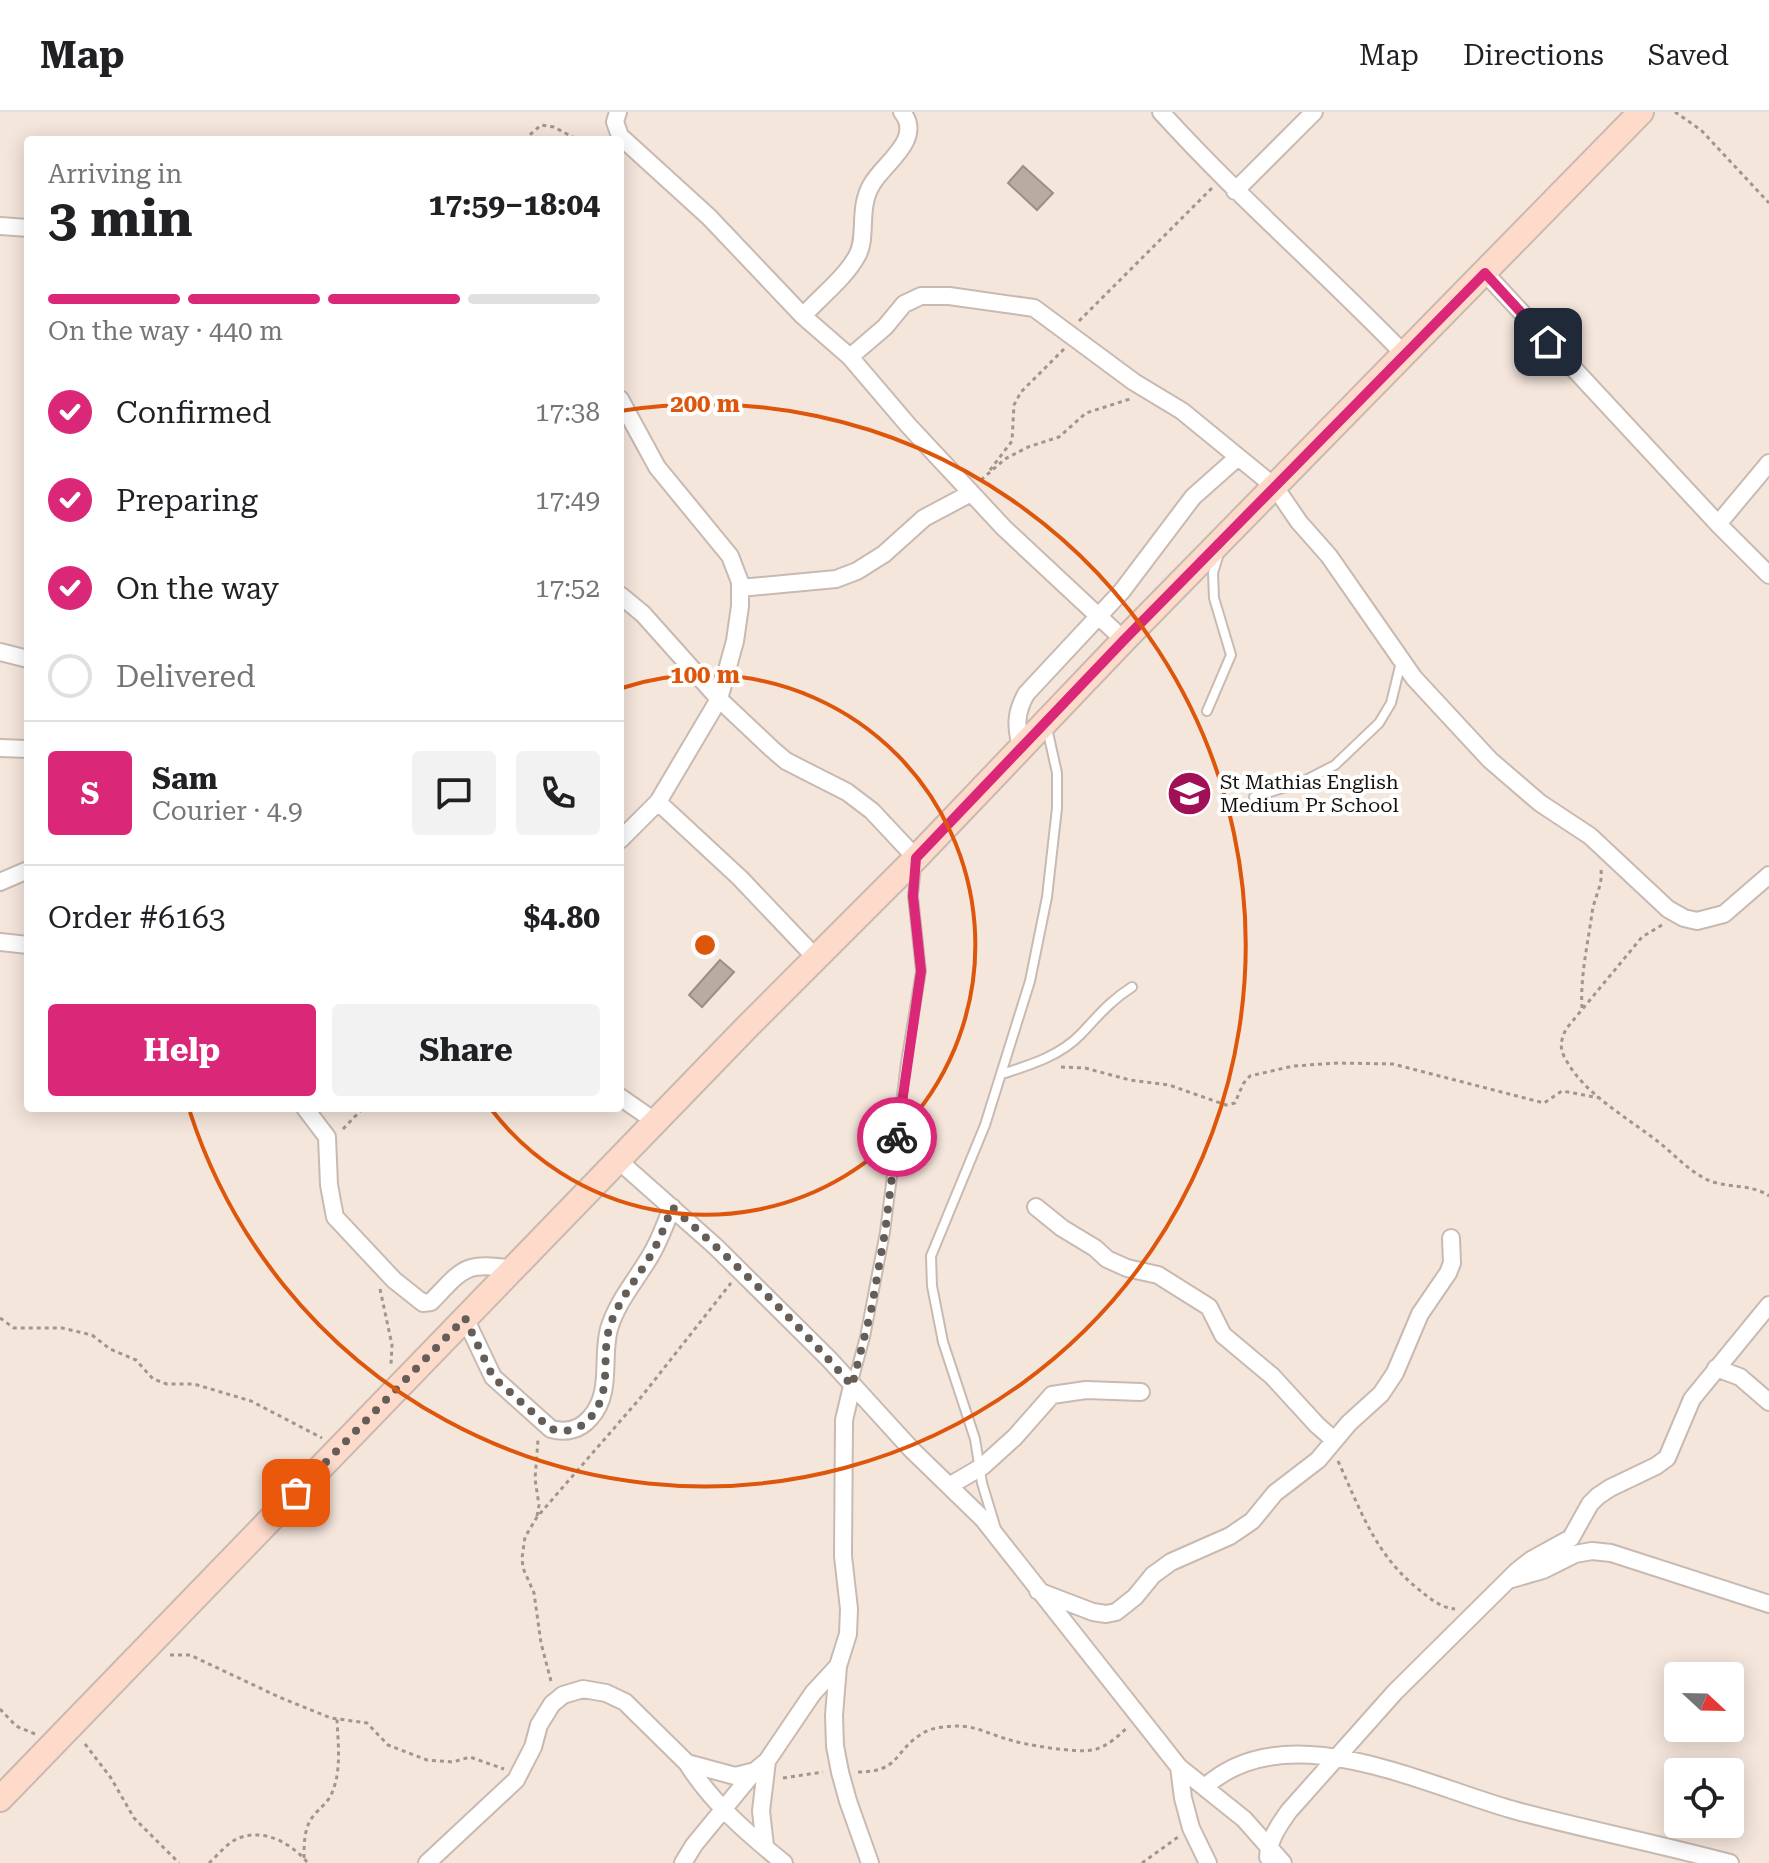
<!DOCTYPE html>
<meta charset="utf-8">
<style>
:root{--surface:#fff;--page:#f2f2f2;--text:#202124;--muted:#757577;--line:#e0e0e0;--accent:#db2777}
body{margin:0;font-family:"Roboto Serif",serif;background:var(--page);color:var(--text);height:100vh;display:flex;flex-direction:column;font-size:30px;white-space:nowrap}
*{box-sizing:border-box;margin:0}
p{font-size:26px;color:var(--muted)}
.icon{flex:none;width:44px;height:44px;fill:none;stroke:currentColor;stroke-width:2;stroke-linecap:round;stroke-linejoin:round}
.map{position:relative;flex:1;overflow:hidden}
.side{position:absolute;left:24px;top:24px;width:600px;height:976px;display:flex;flex-direction:column;background:var(--surface);border-radius:8px;box-shadow:0 4px 20px #0003}
.side>*{flex:none}
.needle{width:52px;rotate:112deg}
.tools{position:absolute;left:1664px;top:1550px;display:grid;gap:16px}
.tools a{display:grid;place-items:center;width:80px;height:80px;border-radius:8px;background:var(--surface);box-shadow:0 4px 20px #0003;font-size:40px}
.pin{position:absolute;display:grid;place-items:center;width:68px;height:68px;color:#fff;margin:-34px;border-radius:16px;box-shadow:0 4px 12px #0006}
.courier{position:absolute;display:grid;place-items:center;width:80px;height:80px;margin:-40px;border:6px solid #db2777;border-radius:50%;background:#fff;color:#222;box-shadow:0 2px 10px #0007}
.headline em{font-style:normal;font-weight:700}
.headline div{display:flex;flex-direction:column-reverse}
.headline{display:flex;align-items:center;justify-content:space-between;height:136px;padding:0 24px}
h1{font-size:52px;font-weight:700;line-height:60px}
.bar{display:grid;grid-template-columns:repeat(4,1fr);gap:12px 8px;align-content:center;height:96px;padding:0 24px}
.bar i{height:10px;border-radius:6px;background:var(--line)}
.bar .current{background:var(--accent)}
.bar p{grid-column:span 4}
.line{display:flex;align-items:center;gap:20px;padding:0 24px;border-top:2px solid var(--line)}
.line div{flex:1}
.round{display:grid;place-items:center;flex:none;width:84px;height:84px;border-radius:8px;background:var(--page)}
ol{padding:0 24px;list-style:none}
li{display:flex;align-items:center;gap:24px;height:88px}
li p{margin-inline-start:auto}
li .icon{padding:8px;border-radius:50%;background:var(--accent);color:#fff;stroke-width:4}
li:last-child{color:var(--muted)}
li i{width:44px;height:44px;border:4px solid var(--line);border-radius:50%}
.button{display:flex;gap:16px;margin-top:auto;padding:16px 24px}
.button a{flex:1;height:92px;border-radius:8px;background:var(--accent);color:#fff;font-size:32px;font-weight:700;line-height:92px;text-align:center}
.button a+a{background:var(--page);color:var(--text)}
header{display:flex;align-items:center;gap:48px;box-sizing:border-box;height:112px;padding:0 40px;background:var(--surface);border-bottom:2px solid var(--line)}
header strong{font-size:38px}
nav{display:flex;gap:44px;margin-inline-start:auto;font-size:28px}
.map>svg:first-child{display:block}
.building{fill:#b9aba2;stroke:#9b8e85;stroke-width:2}
.lines{fill:none;stroke-linecap:round;stroke-linejoin:round}
.service-casing{stroke:#c8bab1;stroke-width:12}
.minor-casing{stroke:#c8bab1;stroke-width:20}
.secondary-casing{stroke:#c8bab1;stroke-width:28}
.path{stroke:#a0968e;stroke-width:3;stroke-dasharray:4 4;stroke-linecap:butt}
.service{stroke:#fff;stroke-width:8}
.minor{stroke:#fff;stroke-width:16}
.secondary{stroke:#fedacb;stroke-width:24}
.done{stroke:#655d57;stroke-width:8;stroke-dasharray:0 14.4}
.route{stroke:#db2777;stroke-width:10}
.ring{fill:none;stroke:#de560c;stroke-width:4}
.labels{text-anchor:middle;dominant-baseline:central;stroke-width:8;stroke-linejoin:round;paint-order:stroke}
.poi-label{font-size:20px;fill:#17130f;stroke:#fff;text-anchor:start}
.centre{fill:#de560c;stroke:#fff;stroke-width:4}
.ring-label{font-size:24px;text-anchor:middle;font-weight:bold;fill:#de560c;stroke:#fff;stroke-width:8;stroke-linejoin:round;paint-order:stroke}
</style>
<header>
<strong>Map</strong>
<nav><a>Map</a><a>Directions</a><a>Saved</a></nav>
</header>
<div class="map">
<svg width="1769" height="1751" viewBox="0 0 1769 1751">
<rect width="100%" height="100%" fill="#f5e6dc"/>
<path class="building" d="M1023 54 1053 81 1037 98 1008 71Z
M720 848 734 860 702 895 689 883Z"/>
<g class="lines">
<defs>
<path id="service" d="M1207 599 1231 543 1214 486 1213 461 1219 441
M1254 685 1302 670 1335 653 1379 611 1391 591 1401 550
M1002 962C1030 953 1060 944 1081 922 1098 904 1111 888 1132 875
M852 1273 865 1225 885 1120 906 951 921 859 913 784 916 753
M996 1417 982 1371 975 1327 943 1230 932 1174 931 1144 985 1013 1030 869 1047 785 1057 696V661L1047 616"/>
<path id="minor" d="M618 0 615 10 620 24 709 105 803 204 850 245 908 313 1004 416 1124 528
M1161 0C1238 85 1325 160 1405 243
M1235 79 1314 0
M0 114 28 116
M1485 161 1718 412 1769 463
M803 204C820 185 845 166 857 144 868 125 857 96 872 72 884 51 924 27 902 0
M850 245 885 215 904 192 921 184H949L1034 196 1134 270 1182 299 1275 375 1299 410 1329 444 1414 566 1490 648 1540 691 1590 724 1668 797 1684 806 1697 809 1724 802 1769 763
M620 287 657 355 730 444 740 470V494L735 529 719 587 658 690 620 728
M1718 412 1769 351
M740 476 836 467 857 459 884 442 924 406 971 381
M620 483 643 502 719 587 772 637 786 649 847 680 872 699 916 746
M0 540 28 547
M0 636 28 637
M1021 636C1016 614 1015 602 1026 582L1122 479 1193 385 1238 345
M658 690 740 766 816 846
M0 770 28 758
M0 830 28 833
M620 985 656 1010
M305 996 327 1025 329 1073 335 1105 394 1168 423 1191 431 1190C463 1157 464 1149 513 1157
M619 1049 716 1135 829 1247 912 1338 983 1407 1179 1655 1244 1707 1283 1751
M1036 1095 1062 1116 1095 1136 1107 1147 1127 1156 1158 1163 1209 1195 1223 1223 1272 1264 1317 1313 1334 1328
M465 1206 493 1265 551 1317C566 1321 580 1318 590 1306 613 1281 601 1246 609 1217 617 1189 638 1166 652 1141 660 1127 666 1111 672 1095
M1716 1256 1740 1265 1769 1290
M852 1274 844 1308 843 1444 849 1497 848 1522 838 1554 834 1603 835 1634 840 1660 848 1689 870 1751
M949 1374 983 1354 1015 1325 1052 1283 1086 1278 1141 1280
M1512 1467 1543 1458 1575 1442 1592 1439 1611 1441 1769 1492
M1038 1479 1093 1500 1106 1502 1116 1500 1135 1485 1153 1463 1171 1450 1230 1424 1252 1409 1275 1381 1318 1348 1349 1311 1381 1282 1395 1261 1420 1202 1448 1161 1452 1151 1451 1126
M687 1651C711 1690 748 1722 784 1751
M1179 1655 1183 1686 1191 1716 1208 1751
M1205 1675C1287 1600 1427 1675 1517 1699 1588 1718 1659 1732 1730 1751
M765 1734 761 1699 767 1649
M1268 1745C1269 1727 1279 1713 1289 1699L1395 1580 1517 1459 1531 1448 1571 1426 1590 1392 1598 1384 1610 1376 1656 1354 1667 1346 1692 1287 1769 1193
M427 1751 516 1668 533 1635 539 1613 552 1592 563 1583 583 1577 606 1581 625 1590 687 1651 735 1664 755 1659 767 1649 813 1581 838 1554
M683 1751 694 1733 754 1660"/>
<path id="secondary" d="M0 1687 746 916 916 746 1124 528 1641 0"/>
</defs>
<use href="#service" class="service-casing"/>
<use href="#minor" class="minor-casing"/>
<use href="#secondary" class="secondary-casing"/>
<path class="path" d="M1675 0 1701 18 1769 91
M524 28 541 13 554 15 578 28
M1079 209 1212 76
M990 358 1012 329 1014 293 1021 280 1064 237
M981 368 1005 347 1028 335 1059 325 1086 301 1130 287
M1662 813 1642 825 1566 917C1561 928 1559 935 1565 946 1583 982 1630 1007 1661 1032 1677 1045 1691 1061 1710 1069 1729 1076 1752 1072 1769 1084
M1582 896C1580 865 1588 831 1592 801 1594 786 1603 773 1601 758
M1061 955 1085 956 1130 968 1169 973 1226 993 1235 991 1243 972 1250 964 1293 954 1338 951 1393 952 1544 991 1562 979 1600 986
M343 1017 363 996
M380 1177 392 1233 391 1252
M0 1206 14 1216H62L92 1223 110 1237 136 1248 153 1267 167 1272H194L251 1289 322 1326
M1338 1349C1360 1397 1375 1442 1417 1476 1429 1486 1439 1495 1455 1497
M537 1404 539 1393 535 1367 538 1328
M170 1543H190L279 1585 331 1606 367 1611 388 1633 427 1648 453 1650 470 1645 504 1657
M551 1569 541 1531 534 1481 523 1456 522 1446 525 1425 537 1405 642 1284 731 1171
M0 1597 16 1614 35 1622
M85 1632 111 1666 134 1706 179 1751
M858 1660C901 1660 893 1639 923 1621 933 1615 948 1614 959 1614 975 1614 992 1623 1007 1627 1023 1633 1076 1641 1092 1638 1106 1636 1118 1624 1128 1615
M783 1666 823 1660
M304 1746C304 1731 304 1715 314 1703 320 1696 327 1691 331 1683 342 1660 338 1632 337 1607
M209 1751C218 1743 228 1730 239 1726 265 1716 292 1732 308 1751
M1142 1751 1178 1725"/>
<use href="#service" class="service"/>
<use href="#minor" class="minor"/>
<use href="#secondary" class="secondary"/>
</g>
<g class="lines">
<path class="done" d="M296 1381 465 1206 493 1265 551 1317C566 1321 580 1318 590 1306 613 1280 601 1246 609 1217 617 1189 638 1166 652 1141 660 1127 666 1111 672 1095 735 1151 797 1210 852 1274L871 1199 885 1120 897 1025"/>
<path class="route" d="M897 1025 921 859 913 784 916 746 1124 528 1485 161 1548 230"/>
</g>
<g class="ring">
<path d="M622 576A270 270 0 1 1 491 997"/>
<path d="M620 299A541 541 0 1 1 190 1000"/>
</g>
<defs>
<symbol id="school-disc" viewBox="-11 -11 22 22"><circle r="9.5" fill="#a11056" stroke="#fff"/><path d="M0-5L7-2L0 1L-7-2ZM-4 1L0 2.5L4 1V4Q0 6-4 4Z" fill="#fff"/></symbol>
</defs>
<g fill-rule="evenodd">
<use href="#school-disc" x="1164" y="656" width="51" height="51"/>
</g>
<g class="labels">
<g class="poi-label">
<text x="1220" y="670">St Mathias English<tspan x="1220" dy="23">Medium Pr School</tspan></text>
</g>
</g>
<circle cx="705" cy="833" r="12" class="centre"/>
<g class="ring-label">
<text x="705" y="300">200 m</text>
<text x="705" y="571">100 m</text>
</g>
</svg>
<div class="tools">
<a><svg class="needle" viewBox="-14 -14 28 28"><path d="M0-13l5 13h-10z" fill="#e53935"/><path d="M0 13l5-13h-10z" fill="#757577"/></svg></a>
<a><svg class="icon" aria-label="locate" viewBox="0 0 24 24"><circle cx="12" cy="12" r="6"/><path d="M12 2v4M12 18v4M2 12h4M18 12h4"/></svg></a>
</div>
<div class="pin" style="left:296px;top:1381px;background:#ea580c"><svg class="icon" aria-label="bag" viewBox="0 0 24 24"><path d="M5 8h14l-1 12H6zM9 8a3 3 0 0 1 6 0"/></svg></div>
<div class="pin" style="left:1548px;top:230px;background:#1f2937"><svg class="icon" aria-label="home" viewBox="0 0 24 24"><path d="M3 11l9-7 9 7M6 9v11h12V9"/></svg></div>
<div class="courier" style="left:897px;top:1025px"><svg class="icon" aria-label="bike" viewBox="0 0 24 24"><circle cx="6" cy="16" r="4"/><circle cx="18" cy="16" r="4"/><path d="M6 16l4-8h5l3 8M10 8l3 8H6M13 5h3"/></svg></div>
<section class="side">
<div class="headline"><div><h1>3 min</h1><p>Arriving in</p></div><em>17:59–18:04</em></div>
<div class="bar"><i class="current"></i><i class="current"></i><i class="current"></i><i></i><p>On the way · 440 m</p></div>
<ol>
<li><svg class="icon" aria-label="check" viewBox="0 0 24 24"><path d="M5 12l5 5 9-10"/></svg>Confirmed<p>17:38</p></li>
<li><svg class="icon" aria-label="check" viewBox="0 0 24 24"><path d="M5 12l5 5 9-10"/></svg>Preparing<p>17:49</p></li>
<li><svg class="icon" aria-label="check" viewBox="0 0 24 24"><path d="M5 12l5 5 9-10"/></svg>On the way<p>17:52</p></li>
<li><i></i>Delivered</li>
</ol>
<div class="line" style="height:144px"><b class="round" style="background:var(--accent);color:#fff">S</b><div><b>Sam</b><p>Courier · 4.9</p></div><a class="round"><svg class="icon" aria-label="chat" viewBox="0 0 24 24"><path d="M4 5h16v11H9l-5 4z"/></svg></a><a class="round"><svg class="icon" aria-label="phone" viewBox="0 0 24 24"><path d="M5 4h4l2 5-3 2q2 4 5 5l2-3 5 2v4C11 20 4 13 5 4z"/></svg></a></div>
<div class="line" style="height:104px"><div>Order #6163</div><b>$4.80</b></div>
<div class="button"><a>Help</a><a>Share</a></div>
</section>
</div>
